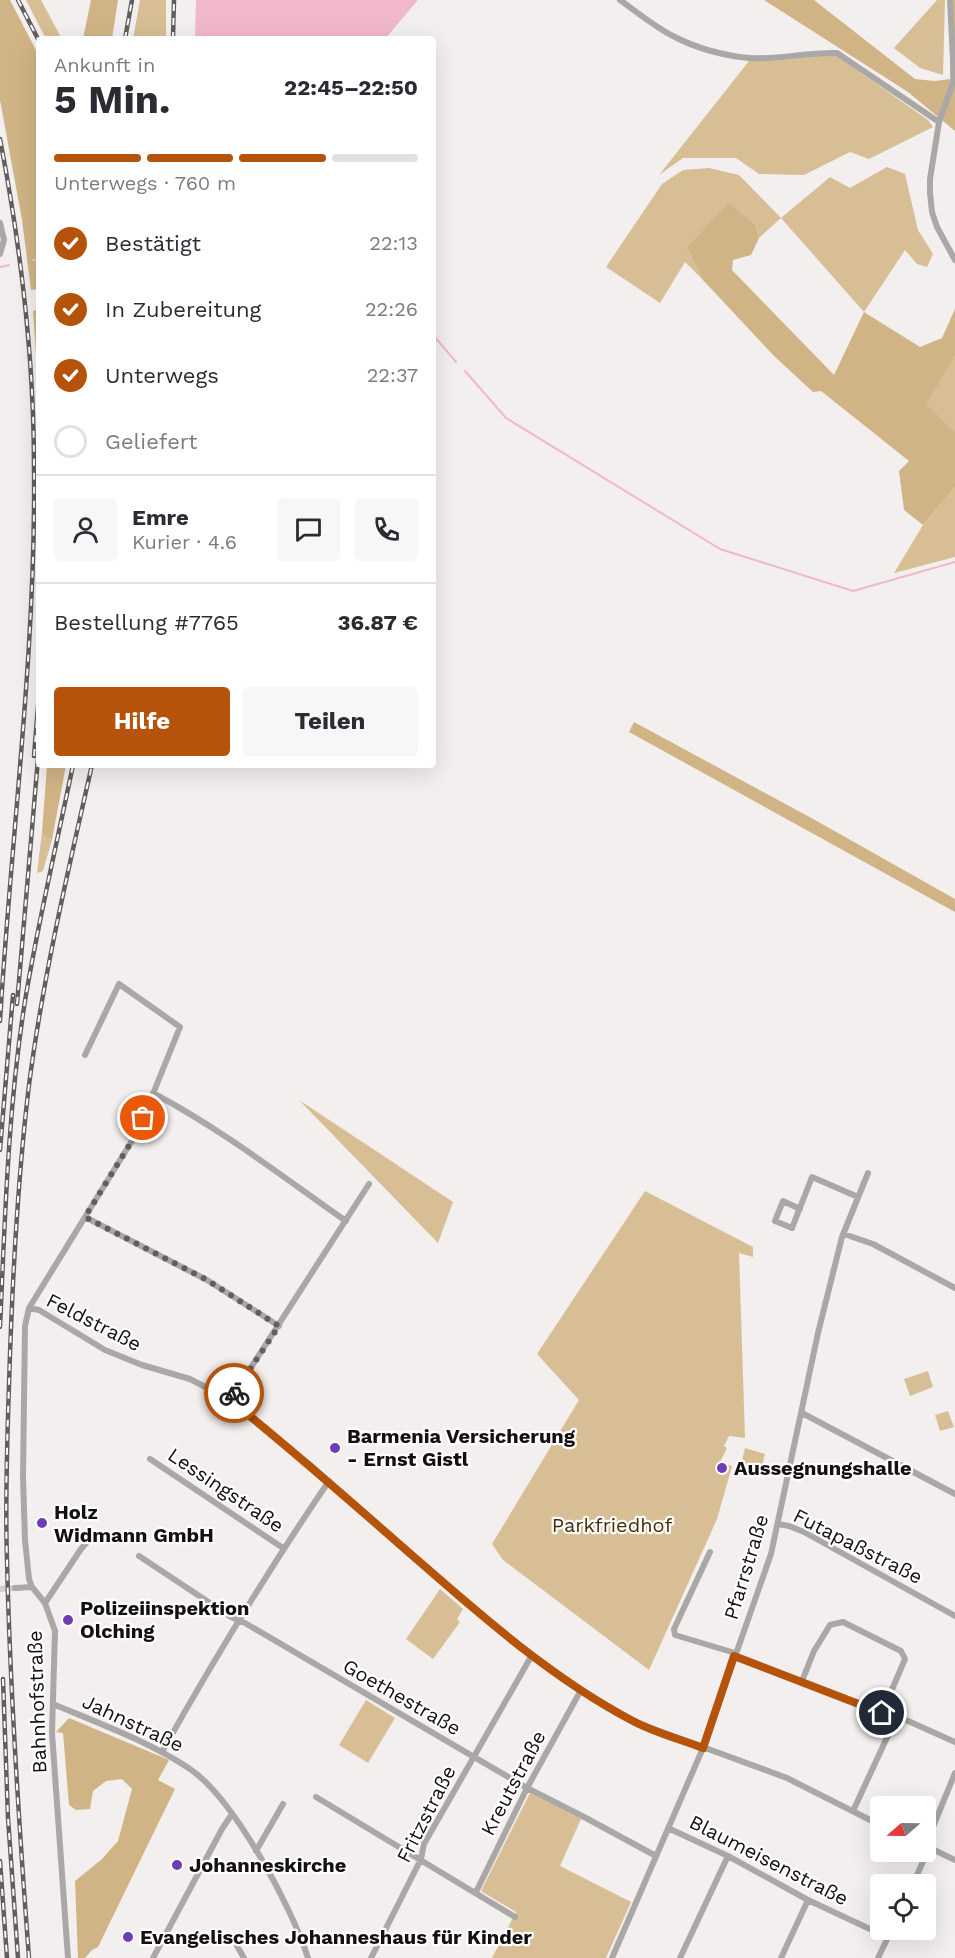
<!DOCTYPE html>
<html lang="de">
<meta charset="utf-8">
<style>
:root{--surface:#fff;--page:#f7f7f7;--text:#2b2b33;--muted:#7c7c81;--line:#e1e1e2;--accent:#b45309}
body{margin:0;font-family:"Work Sans",sans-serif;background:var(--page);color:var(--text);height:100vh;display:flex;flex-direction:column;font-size:22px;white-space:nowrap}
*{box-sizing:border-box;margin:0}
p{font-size:20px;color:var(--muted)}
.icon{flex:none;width:33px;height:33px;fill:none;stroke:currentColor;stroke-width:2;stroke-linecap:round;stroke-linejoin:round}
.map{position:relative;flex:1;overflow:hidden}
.side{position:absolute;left:36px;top:36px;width:400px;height:732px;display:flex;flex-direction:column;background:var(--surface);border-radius:6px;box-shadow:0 6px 24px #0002}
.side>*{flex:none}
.needle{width:39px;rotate:250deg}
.fabs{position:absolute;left:870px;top:1796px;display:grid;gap:12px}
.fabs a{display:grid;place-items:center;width:66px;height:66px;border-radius:6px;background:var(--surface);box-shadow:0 6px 24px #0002;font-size:30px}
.pin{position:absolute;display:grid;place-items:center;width:51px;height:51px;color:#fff;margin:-26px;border:3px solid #fff;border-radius:50%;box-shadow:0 2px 6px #0007}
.courier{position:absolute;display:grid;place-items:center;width:60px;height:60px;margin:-30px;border:4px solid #b45309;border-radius:50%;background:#fff;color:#222;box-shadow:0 2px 8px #0007}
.overview em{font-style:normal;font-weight:700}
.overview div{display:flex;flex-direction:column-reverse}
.overview{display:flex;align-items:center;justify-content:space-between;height:102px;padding:0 18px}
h1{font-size:39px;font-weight:700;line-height:45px}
.bar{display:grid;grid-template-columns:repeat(4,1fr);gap:9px 6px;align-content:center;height:72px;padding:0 18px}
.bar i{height:8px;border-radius:4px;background:var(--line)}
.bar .selected{background:var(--accent)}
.bar p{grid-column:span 4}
.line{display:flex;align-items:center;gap:15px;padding:0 18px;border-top:2px solid var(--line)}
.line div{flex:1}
.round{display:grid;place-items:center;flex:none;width:63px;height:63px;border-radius:6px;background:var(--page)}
ol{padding:0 18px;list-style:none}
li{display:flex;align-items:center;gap:18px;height:66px}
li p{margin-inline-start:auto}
li .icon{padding:6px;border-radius:50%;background:var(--accent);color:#fff;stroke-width:4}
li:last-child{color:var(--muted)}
li i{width:33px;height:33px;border:3px solid var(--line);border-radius:50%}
.button{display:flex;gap:12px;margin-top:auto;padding:12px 18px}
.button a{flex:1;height:69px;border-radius:6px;background:var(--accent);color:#fff;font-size:24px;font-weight:700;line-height:69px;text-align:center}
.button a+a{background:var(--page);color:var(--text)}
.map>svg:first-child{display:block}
.green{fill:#d7be94}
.forest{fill:#d0b486}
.water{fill:#f1b8c9}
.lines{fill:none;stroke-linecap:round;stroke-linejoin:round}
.stream{stroke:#f1b8c9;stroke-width:2}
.minor-tunnel{stroke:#d1cecd;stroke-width:6;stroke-dasharray:6 3;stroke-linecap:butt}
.minor{stroke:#aaa8a7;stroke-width:6}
.rail-casing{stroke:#615f5e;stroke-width:4.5}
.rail{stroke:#fffdfd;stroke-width:2;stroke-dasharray:7;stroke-linecap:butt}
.done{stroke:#615f5e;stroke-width:6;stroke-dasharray:0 10.8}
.route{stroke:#b45309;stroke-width:8}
.poi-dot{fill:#6e3db4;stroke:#fffdfd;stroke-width:2}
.labels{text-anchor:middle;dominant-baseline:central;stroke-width:4.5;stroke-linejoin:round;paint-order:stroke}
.street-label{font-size:20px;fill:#121110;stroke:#fffdfd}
.poi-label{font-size:20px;font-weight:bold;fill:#121110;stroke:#fffdfd;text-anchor:start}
.park-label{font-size:20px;fill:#422e07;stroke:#fffdfd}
</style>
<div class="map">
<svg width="955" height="1958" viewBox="0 0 955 1958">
<rect width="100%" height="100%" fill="#f3efee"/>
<path class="green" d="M26 0H41L62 39H46Z
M140 0H166V39H133Z
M937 0H945L943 75 920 68 894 48Z
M822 55 837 56 928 120 933 127 869 159 850 152 804 175 759 174 736 158H683L659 175 749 61 785 60Z
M887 167 905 174 918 230 933 254 927 267 917 264 905 250 864 312 781 218 759 238 755 225 687 248 702 279 685 262 660 303 606 267 662 184 683 170 709 168 739 175 781 218 830 177 850 188Z
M955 356V432L925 404Z
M955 487V557L894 573 923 525Z
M42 832 45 837 52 840 43 871 37 873Z
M299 1100 453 1202 438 1243Z
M645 1191 753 1247V1257L739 1253 745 1438 729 1436 724 1446 727 1448 720 1462 732 1466 717 1519 649 1670 503 1560 492 1544 579 1400 537 1354Z
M928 1371 933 1387 910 1396 904 1379Z
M948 1411 954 1427 940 1431 935 1415Z
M745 1448 765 1454 760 1473 740 1468Z
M440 1589 463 1609 457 1619 460 1622 433 1659 406 1639Z
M366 1700 395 1718 368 1763 339 1745Z
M530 1793 581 1819 560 1866 631 1902 606 1958H492L516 1912 481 1891Z"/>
<path class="forest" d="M0 0H10L39 56V289L31 290 22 220 0 100Z
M91 0H118L112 39H83Z
M764 0H814L915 79 935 81 950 79 952 0H955V131L908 92Z
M728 203 755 225 759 238 751 255 733 260 732 270 834 375 864 312 920 347 942 338 955 309V356L926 404 955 432V487L923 525 904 510 899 471 909 461 821 391 813 392 774 356 702 279 687 248Z
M39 309V398L33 311Z
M634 722 815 820 955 899V912L629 732Z
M47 765H66L52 840 45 837 42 832Z
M69 1718 169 1760 158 1780 175 1789 98 1947 92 1950 85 1958H78L75 1881 102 1859 118 1841 132 1789 122 1779 106 1781 93 1791 90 1809 76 1810 69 1805 63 1733 56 1732Z"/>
<path class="water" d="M196 0H418L385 39H195Z"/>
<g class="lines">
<path class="stream" d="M33 260H39
M0 267 9 265
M434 336 456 362
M465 371 506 418 720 549 853 591 955 562"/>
<path class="minor-tunnel" d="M0 1589 15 1588"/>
<path class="minor" d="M620 0C637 12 655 27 673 36 695 48 725 56 749 58 778 60 807 52 837 53L939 122
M950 0 954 80 939 122 930 179V193L932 212 937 227 955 260
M0 223 4 240 0 254
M153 1093C221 1129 283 1177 346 1221
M800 1209 783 1201 775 1221 792 1228 812 1177 858 1197
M85 1217 207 1280 279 1326
M844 1234 873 1244 955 1288
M29 1308 39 1310 105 1350 142 1365 190 1379 230 1400 309 1464 462 1600 532 1655 581 1690 632 1721 787 1778 880 1825
M230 1400 369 1184
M802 1413 955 1494
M150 1459 283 1548
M778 1524 789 1526 804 1532 955 1616
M710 1552 674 1629 675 1635 735 1653
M139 1556 231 1617 245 1623 527 1788 586 1818 656 1856
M15 1588 32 1587
M45 1603 81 1549 89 1540
M734 1656 882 1713 897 1716 955 1742
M802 1681 814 1651 830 1625 843 1622 901 1651 905 1659 882 1713
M53 1704C98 1723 148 1741 190 1769 234 1799 292 1907 308 1958
M162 1752C214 1659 269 1569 329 1481
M316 1797 515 1917
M853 1811 897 1716
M668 1828 728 1856 808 1900 887 1937
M926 1844 955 1773
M926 1846 955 1860
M256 1851 283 1804
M913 1884 929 1848
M476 1892 527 1788 581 1690
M237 1946 244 1958
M68 1958 52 1733 55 1631 45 1603 32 1587 29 1579 25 1540 23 1477 25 1326 29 1308 138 1131 180 1027 119 984 85 1055
M153 1958 222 1829 232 1814
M371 1958 421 1859 424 1844 532 1655
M612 1958 703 1748 771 1554 818 1333 842 1237 868 1173
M680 1958 728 1856
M781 1958 808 1900
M878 1958 892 1929"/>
<defs>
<path id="rail" d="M18 0 39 41
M125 39 132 0
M173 39 174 0
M0 139C21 248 34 357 34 468 36 652 11 837 0 1021
M34 756 39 694
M17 1004 39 747
M0 1150 13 995
M0 1327C5 1218 8 1108 25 1001 38 922 57 843 73 765
M3 1679 8 1818 18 1958
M0 1861 7 1958
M29 1958C19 1826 10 1693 7 1560 5 1502 7 1444 9 1385 12 1285 17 1184 29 1085 43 977 68 871 92 765"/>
</defs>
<use href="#rail" class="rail-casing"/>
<use href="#rail" class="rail"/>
</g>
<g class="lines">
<path class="done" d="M143 1118 138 1131 85 1217 207 1280 279 1326 234 1393"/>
<path class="route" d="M234 1393 230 1400C290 1448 348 1499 406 1550 476 1611 548 1676 631 1720 653 1732 679 1739 703 1748L734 1656 882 1713"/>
</g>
<g class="poi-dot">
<circle cx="335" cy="1448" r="6"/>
<circle cx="722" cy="1468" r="6"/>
<circle cx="42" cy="1523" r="6"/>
<circle cx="68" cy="1620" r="6"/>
<circle cx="177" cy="1865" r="6"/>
<circle cx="128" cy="1937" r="6"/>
</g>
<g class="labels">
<g class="street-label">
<text transform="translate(94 1322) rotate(27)">Feldstraße</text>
<text transform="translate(226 1490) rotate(34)">Lessingstraße</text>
<text transform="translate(858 1546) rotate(27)">Futapaßstraße</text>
<text transform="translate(746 1567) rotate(-73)">Pfarrstraße</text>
<text transform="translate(402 1697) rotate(30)">Goethestraße</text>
<text transform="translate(37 1702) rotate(-92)">Bahnhofstraße</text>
<text transform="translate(133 1723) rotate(25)">Jahnstraße</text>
<text transform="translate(513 1783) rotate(-62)">Kreutstraße</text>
<text transform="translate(426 1814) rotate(-63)">Fritzstraße</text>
<text transform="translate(769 1860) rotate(27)">Blaumeisenstraße</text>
</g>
<g class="poi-label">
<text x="347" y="1436">Barmenia Versicherung<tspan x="347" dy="23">- Ernst Gistl</tspan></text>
<text x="734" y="1468">Aussegnungshalle</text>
<text x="54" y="1512">Holz<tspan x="54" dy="23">Widmann GmbH</tspan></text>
<text x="80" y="1608">Polizeiinspektion<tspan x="80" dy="23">Olching</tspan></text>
<text x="189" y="1865">Johanneskirche</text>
<text x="140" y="1937">Evangelisches Johanneshaus für Kinder</text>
</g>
<g class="park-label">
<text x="612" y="1525">Parkfriedhof</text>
</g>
</g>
</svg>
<div class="fabs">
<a><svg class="needle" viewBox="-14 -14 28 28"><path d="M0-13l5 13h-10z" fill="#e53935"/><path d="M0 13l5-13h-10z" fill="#7c7c81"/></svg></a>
<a><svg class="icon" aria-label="locate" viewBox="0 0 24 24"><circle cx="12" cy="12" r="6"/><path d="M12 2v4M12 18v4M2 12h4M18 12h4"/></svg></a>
</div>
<div class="pin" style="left:143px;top:1118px;background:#ea580c"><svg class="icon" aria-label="bag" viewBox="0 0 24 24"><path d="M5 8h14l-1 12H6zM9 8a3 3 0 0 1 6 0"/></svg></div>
<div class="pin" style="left:882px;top:1713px;background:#1f2937"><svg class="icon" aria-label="home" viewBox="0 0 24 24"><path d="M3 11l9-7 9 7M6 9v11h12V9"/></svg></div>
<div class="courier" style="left:234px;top:1393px"><svg class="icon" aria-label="bike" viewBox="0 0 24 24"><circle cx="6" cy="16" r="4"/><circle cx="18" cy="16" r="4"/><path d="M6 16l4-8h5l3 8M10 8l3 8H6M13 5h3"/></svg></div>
<section class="side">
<div class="overview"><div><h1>5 Min.</h1><p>Ankunft in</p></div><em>22:45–22:50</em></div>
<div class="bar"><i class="selected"></i><i class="selected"></i><i class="selected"></i><i></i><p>Unterwegs · 760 m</p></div>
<ol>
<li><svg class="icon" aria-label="check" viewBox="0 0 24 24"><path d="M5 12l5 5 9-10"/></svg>Bestätigt<p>22:13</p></li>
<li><svg class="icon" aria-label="check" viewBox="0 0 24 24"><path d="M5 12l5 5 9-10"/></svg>In Zubereitung<p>22:26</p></li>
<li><svg class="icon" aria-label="check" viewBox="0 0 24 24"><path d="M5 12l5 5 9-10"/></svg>Unterwegs<p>22:37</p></li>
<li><i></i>Geliefert</li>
</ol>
<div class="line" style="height:108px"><a class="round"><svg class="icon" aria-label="person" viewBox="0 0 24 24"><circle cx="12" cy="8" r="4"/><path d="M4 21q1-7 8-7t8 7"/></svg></a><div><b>Emre</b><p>Kurier · 4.6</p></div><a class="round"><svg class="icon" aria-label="chat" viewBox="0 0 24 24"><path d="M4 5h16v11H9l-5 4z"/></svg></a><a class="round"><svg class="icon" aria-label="phone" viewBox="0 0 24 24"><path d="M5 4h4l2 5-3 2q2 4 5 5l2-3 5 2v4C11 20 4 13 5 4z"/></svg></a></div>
<div class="line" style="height:78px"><div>Bestellung #7765</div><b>36.87 €</b></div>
<div class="button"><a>Hilfe</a><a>Teilen</a></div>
</section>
</div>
